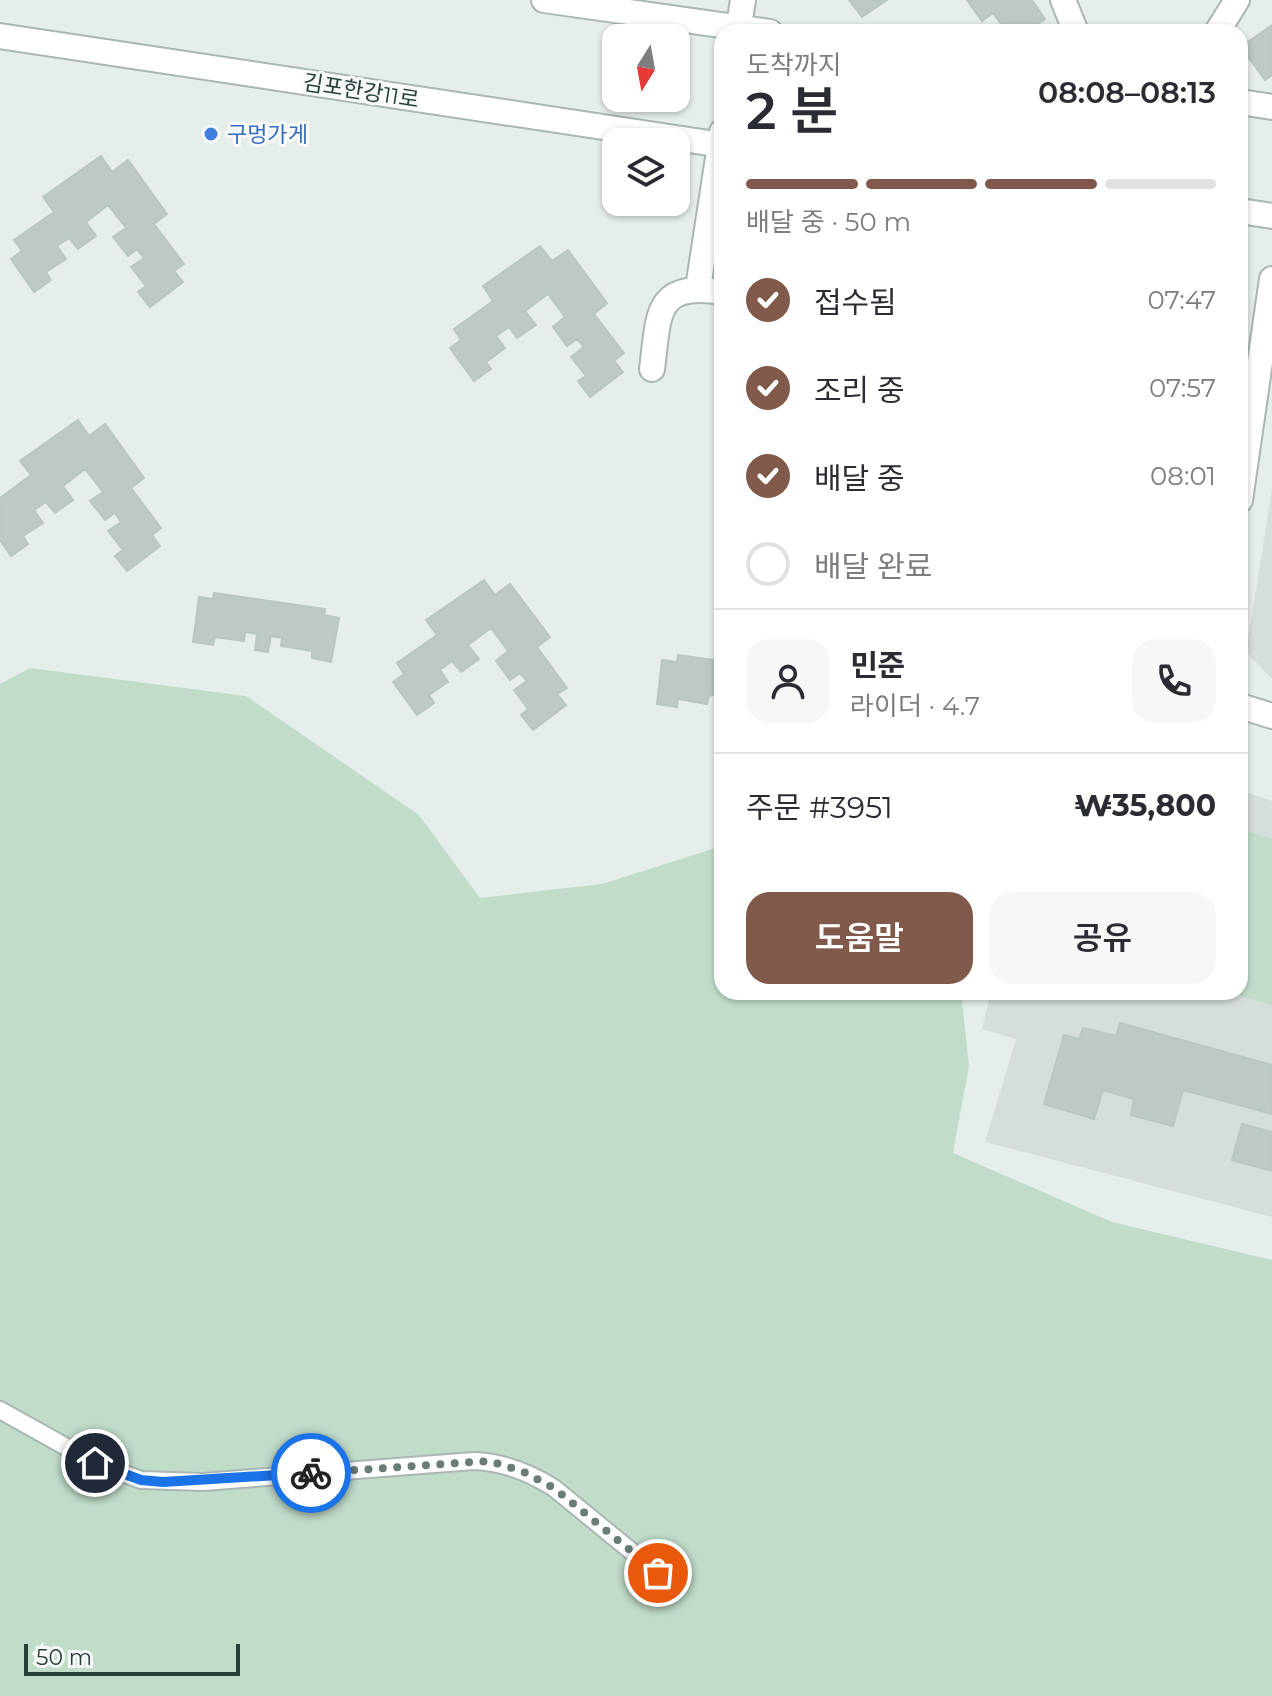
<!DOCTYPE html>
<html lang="ko">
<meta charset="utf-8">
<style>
:root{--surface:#fff;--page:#f7f7f7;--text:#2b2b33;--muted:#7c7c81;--line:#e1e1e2;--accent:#80594b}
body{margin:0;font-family:Montserrat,"Noto Sans KR",sans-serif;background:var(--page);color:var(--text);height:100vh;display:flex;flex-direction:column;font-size:30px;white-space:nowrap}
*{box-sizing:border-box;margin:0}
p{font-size:26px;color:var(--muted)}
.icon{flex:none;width:44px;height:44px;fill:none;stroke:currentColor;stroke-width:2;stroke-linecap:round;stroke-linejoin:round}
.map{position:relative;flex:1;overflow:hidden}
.details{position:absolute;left:714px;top:24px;width:534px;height:976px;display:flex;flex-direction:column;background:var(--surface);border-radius:24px;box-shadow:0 2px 6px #0004}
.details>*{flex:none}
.needle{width:52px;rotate:191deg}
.buttons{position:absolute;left:602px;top:24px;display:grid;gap:16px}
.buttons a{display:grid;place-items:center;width:88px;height:88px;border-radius:16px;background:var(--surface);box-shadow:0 2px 6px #0004;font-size:40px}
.scale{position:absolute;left:24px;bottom:20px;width:216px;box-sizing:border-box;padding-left:8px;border:4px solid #263f3a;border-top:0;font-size:22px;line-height:28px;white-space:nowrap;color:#263f3a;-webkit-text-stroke:6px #f7faf9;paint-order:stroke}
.pin{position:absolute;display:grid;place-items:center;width:68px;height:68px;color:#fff;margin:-34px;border:4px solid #fff;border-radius:50%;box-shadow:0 2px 8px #0007}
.courier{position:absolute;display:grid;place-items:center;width:80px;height:80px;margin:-40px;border:6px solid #1a73e8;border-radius:50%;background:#fff;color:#222;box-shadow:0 2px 10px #0007}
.head em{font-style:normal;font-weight:600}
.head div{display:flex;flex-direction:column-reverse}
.head{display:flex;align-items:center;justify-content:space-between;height:136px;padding:0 32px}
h1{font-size:52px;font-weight:600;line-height:60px}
.bar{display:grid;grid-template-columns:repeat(4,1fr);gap:12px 8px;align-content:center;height:96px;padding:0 32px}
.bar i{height:10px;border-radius:6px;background:var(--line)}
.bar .selected{background:var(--accent)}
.bar p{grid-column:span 4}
.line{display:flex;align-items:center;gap:20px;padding:0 32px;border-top:2px solid var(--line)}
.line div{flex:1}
.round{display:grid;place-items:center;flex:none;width:84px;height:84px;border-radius:24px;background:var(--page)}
ol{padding:0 32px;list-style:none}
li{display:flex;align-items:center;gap:24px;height:88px}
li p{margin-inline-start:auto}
li .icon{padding:8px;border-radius:50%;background:var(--accent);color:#fff;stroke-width:4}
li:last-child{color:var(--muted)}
li i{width:44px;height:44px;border:4px solid var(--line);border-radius:50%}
.cta{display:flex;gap:16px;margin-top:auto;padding:16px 32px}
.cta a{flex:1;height:92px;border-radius:24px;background:var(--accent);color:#fff;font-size:32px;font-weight:600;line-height:92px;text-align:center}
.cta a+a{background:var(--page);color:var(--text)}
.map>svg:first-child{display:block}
.built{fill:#d4deda}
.green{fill:#c1ddca}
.building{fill:#bcc9c4;stroke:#b9c7c2;stroke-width:2}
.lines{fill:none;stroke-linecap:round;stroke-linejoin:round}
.service-casing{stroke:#a9b6b2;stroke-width:20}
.pedestrian-casing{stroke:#a9b6b2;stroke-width:28}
.minor-casing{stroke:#a9b6b2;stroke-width:28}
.tertiary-casing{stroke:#a9b6b2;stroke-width:28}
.service{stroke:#fff;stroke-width:16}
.pedestrian{stroke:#fff;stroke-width:24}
.minor{stroke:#fff;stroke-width:24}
.tertiary{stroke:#fff;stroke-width:24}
.done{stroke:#697c78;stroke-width:8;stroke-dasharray:0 14.4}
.route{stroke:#1a73e8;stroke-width:10}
.shop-dot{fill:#3f7fe0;stroke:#f7faf9;stroke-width:3}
.labels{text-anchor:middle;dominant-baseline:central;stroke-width:6;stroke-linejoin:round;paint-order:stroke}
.street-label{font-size:22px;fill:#263f3a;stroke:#f7faf9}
.shop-label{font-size:22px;fill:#366cbe;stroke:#f7faf9;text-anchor:start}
</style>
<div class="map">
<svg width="1272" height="1696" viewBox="0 0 1272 1696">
<rect width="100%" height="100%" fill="#e6eeeb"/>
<path class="built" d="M1272 490V679L1246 652Z
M1240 790 1272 801V1217L985 1142 1016 1039 982 1029 991 992H1240Z"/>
<path class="green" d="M30 668 246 696 419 815 480 898 602 884 722 846V992H961L969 1066 953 1153 1112 1222 1272 1260V1696H0V684Z
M1240 829 1272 839V1005L1228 992H1240Z"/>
<path class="building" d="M849 0H887L862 17Z
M967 0H1032L1045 19 1027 32H1007L993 13 982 21Z
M1272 25V75L1265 80 1241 47Z
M101 156 112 172 128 160 167 214 154 224 184 264 174 271 183 282 150 307 138 292 146 286 131 267 144 258 137 249 128 256 113 237 126 228 108 205 86 222 96 236 78 249 69 238 57 246 66 259 46 272 51 280 34 292 11 259 22 251 14 240 54 212 43 197Z
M540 246 552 261 568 250 607 303 594 314 624 353 614 361 623 372 590 397 578 381 586 376 571 357 584 347 577 339 567 346 553 327 565 317 548 294 525 311 536 325 517 338 509 327 496 336 505 348 486 362 491 369 474 381 450 348 461 340 454 329 493 301 483 286Z
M78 420 89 436 105 424 144 478 131 488 161 528 152 535 160 546 127 571 115 556 123 550 108 531 121 522 115 513 105 520 90 501 103 492 85 469 63 486 73 500 55 513 46 502 34 510 43 523 23 536 28 544 11 556 0 540V498L31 475 20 461Z
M484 580 495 595 510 584 550 637 537 647 567 688 557 694 566 705 533 730 521 715 528 709 514 690 527 681 520 673 510 680 496 661 508 651 491 628 468 645 479 659 461 672 452 661 440 670 448 682 429 695 434 703 417 715 393 682 404 674 397 663 437 635 426 620Z
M214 593 325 609 324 615 339 618 331 662 312 658V651L281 646 282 638 271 636 268 652 255 650 257 634 245 632 244 641 215 637 213 645 193 642 199 597 213 599Z
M678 655 722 661V713H718L721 696 709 695 707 704 678 699 677 707 657 704 662 660 677 662Z
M1120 1023 1272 1065V1114L1183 1090 1173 1126 1131 1115 1134 1099 1103 1090 1094 1119 1044 1104 1064 1035 1079 1039 1083 1028 1116 1036Z
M1242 1124 1272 1132V1171L1232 1160Z"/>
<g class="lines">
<defs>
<path id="service" d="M0 1410 95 1463 141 1480 203 1482 474 1461C504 1462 529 1472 554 1488L658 1573"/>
<path id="pedestrian" d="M544 0 770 32
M1063 0 1076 32
M1217 32 1237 0
M1240 102 1272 107"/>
<path id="minor" d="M738 32 743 0
M698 288 722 132
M652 369C659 315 654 281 722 292
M1240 500 1272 279
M1240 706 1272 716"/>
<path id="tertiary" d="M0 36 722 145
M1240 211 1272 216"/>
</defs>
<use href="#service" class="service-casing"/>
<use href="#pedestrian" class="pedestrian-casing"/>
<use href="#minor" class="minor-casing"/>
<use href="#tertiary" class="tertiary-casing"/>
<use href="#service" class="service"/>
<use href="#pedestrian" class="pedestrian"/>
<use href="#minor" class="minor"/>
<use href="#tertiary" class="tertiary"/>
</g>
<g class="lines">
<path class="done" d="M311 1473 489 1461 522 1471 554 1488 658 1573"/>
<path class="route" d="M95 1463 141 1480 163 1482 311 1473"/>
</g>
<circle class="shop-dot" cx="211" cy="134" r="8"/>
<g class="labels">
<g class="street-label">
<text transform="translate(361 91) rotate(9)">김포한강11로</text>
</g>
<g class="shop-label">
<text x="227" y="134">구멍가게</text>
</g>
</g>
</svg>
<div class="buttons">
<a><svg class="needle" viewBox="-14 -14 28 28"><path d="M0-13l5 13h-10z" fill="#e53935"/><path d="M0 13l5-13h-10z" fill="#7c7c81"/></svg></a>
<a><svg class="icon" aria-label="layers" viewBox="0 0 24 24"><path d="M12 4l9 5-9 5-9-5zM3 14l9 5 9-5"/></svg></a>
</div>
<div class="scale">50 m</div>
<div class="pin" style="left:658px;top:1573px;background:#ea580c"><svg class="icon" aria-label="bag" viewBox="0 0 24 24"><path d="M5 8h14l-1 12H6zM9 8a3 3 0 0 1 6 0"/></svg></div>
<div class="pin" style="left:95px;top:1463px;background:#1f2937"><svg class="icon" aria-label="home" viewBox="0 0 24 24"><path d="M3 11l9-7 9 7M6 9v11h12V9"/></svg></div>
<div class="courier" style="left:311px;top:1473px"><svg class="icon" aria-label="bike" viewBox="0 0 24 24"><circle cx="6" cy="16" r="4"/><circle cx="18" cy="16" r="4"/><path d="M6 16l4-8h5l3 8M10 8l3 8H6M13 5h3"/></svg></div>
<section class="details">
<div class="head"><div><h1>2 분</h1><p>도착까지</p></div><em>08:08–08:13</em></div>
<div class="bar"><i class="selected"></i><i class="selected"></i><i class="selected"></i><i></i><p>배달 중 · 50 m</p></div>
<ol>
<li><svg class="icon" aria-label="check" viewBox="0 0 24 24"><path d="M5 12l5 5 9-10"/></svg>접수됨<p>07:47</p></li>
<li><svg class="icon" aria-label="check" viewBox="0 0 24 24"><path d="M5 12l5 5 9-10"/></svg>조리 중<p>07:57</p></li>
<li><svg class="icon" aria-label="check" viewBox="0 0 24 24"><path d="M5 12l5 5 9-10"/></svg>배달 중<p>08:01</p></li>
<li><i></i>배달 완료</li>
</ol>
<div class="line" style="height:144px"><a class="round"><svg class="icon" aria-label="person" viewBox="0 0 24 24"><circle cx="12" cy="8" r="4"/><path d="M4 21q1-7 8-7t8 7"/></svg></a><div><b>민준</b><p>라이더 · 4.7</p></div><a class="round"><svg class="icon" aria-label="phone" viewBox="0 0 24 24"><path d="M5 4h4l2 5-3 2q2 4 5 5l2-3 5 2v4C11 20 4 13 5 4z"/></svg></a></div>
<div class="line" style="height:104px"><div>주문 #3951</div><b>₩35,800</b></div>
<div class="cta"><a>도움말</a><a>공유</a></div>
</section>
</div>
